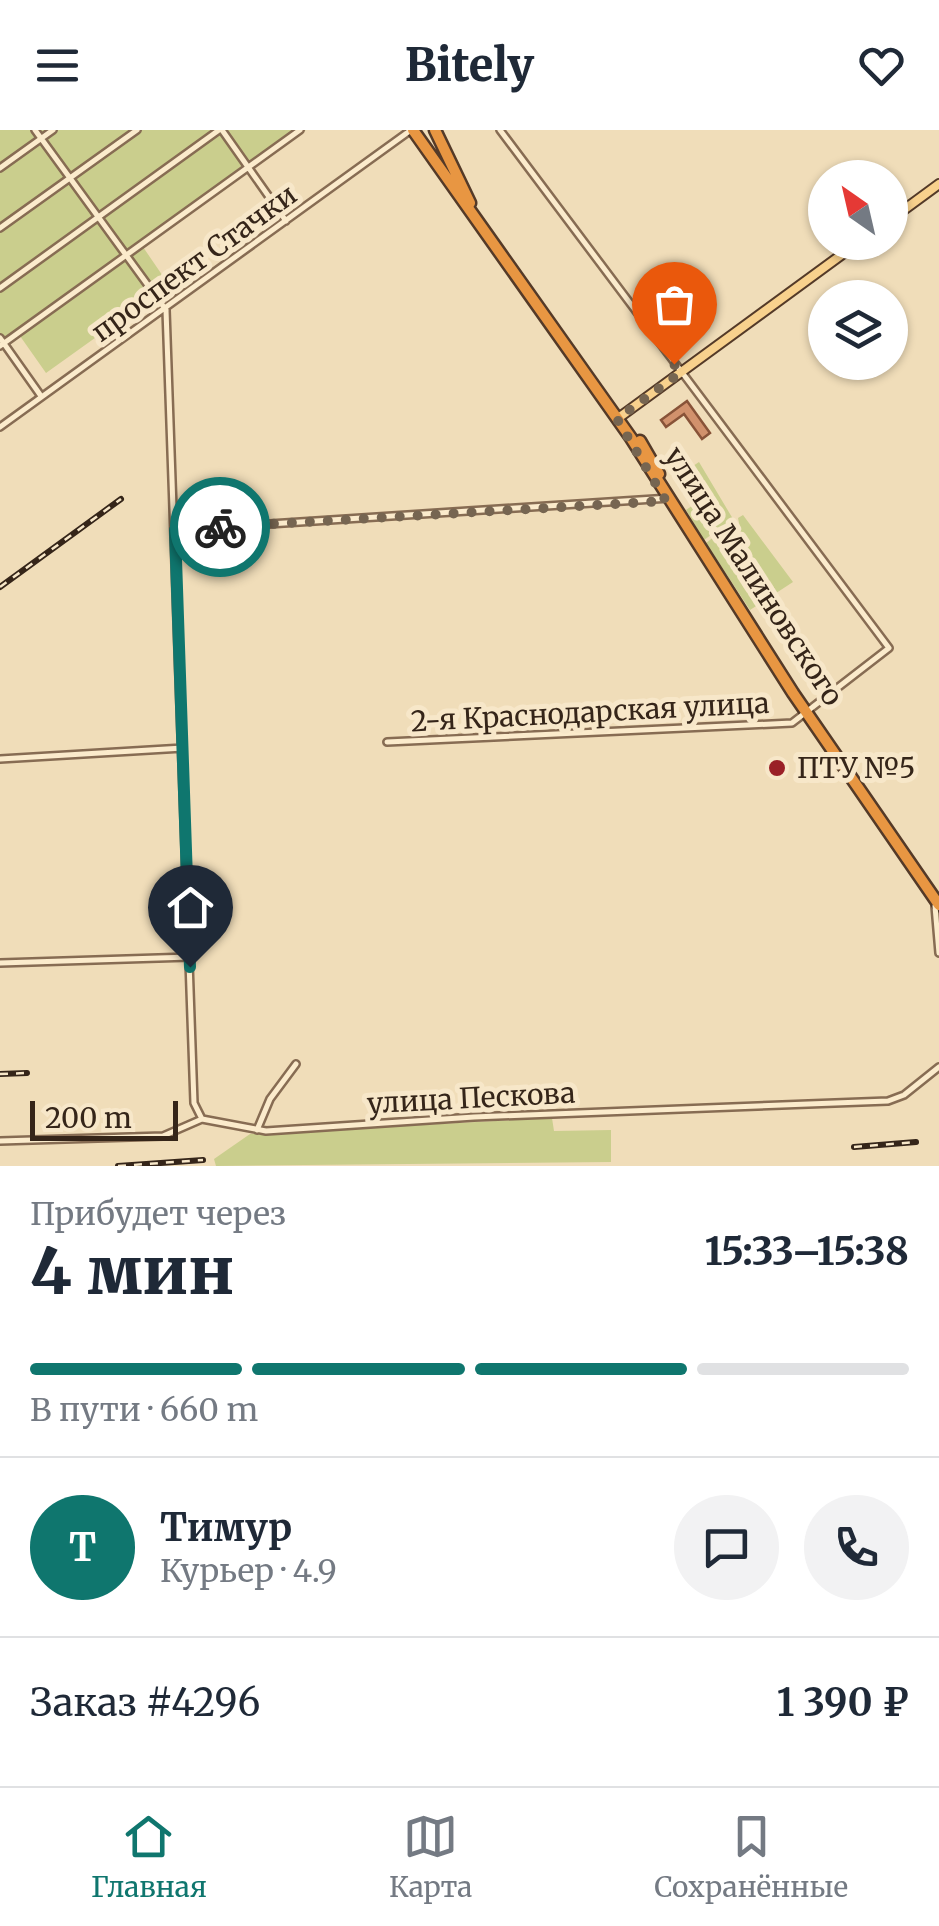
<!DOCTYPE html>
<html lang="ru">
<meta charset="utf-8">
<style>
:root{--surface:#fff;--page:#f2f2f3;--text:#1f2937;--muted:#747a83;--line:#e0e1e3;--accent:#0f766e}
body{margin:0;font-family:Merriweather,serif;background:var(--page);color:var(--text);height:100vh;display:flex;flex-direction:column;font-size:38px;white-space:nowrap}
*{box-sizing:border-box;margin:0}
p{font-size:32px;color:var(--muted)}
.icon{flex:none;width:55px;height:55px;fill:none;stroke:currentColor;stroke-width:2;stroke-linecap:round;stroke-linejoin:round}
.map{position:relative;height:1036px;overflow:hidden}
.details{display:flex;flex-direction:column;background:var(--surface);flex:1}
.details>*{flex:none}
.needle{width:65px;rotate:326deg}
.tools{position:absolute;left:808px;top:30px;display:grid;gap:20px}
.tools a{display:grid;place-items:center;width:100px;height:100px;border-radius:50%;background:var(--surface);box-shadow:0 2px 8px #0004;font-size:50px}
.scale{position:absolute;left:30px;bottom:25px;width:148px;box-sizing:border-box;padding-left:10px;border:5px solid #352519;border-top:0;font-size:28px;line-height:35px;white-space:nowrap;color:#352519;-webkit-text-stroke:8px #f7e7c9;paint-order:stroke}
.pin{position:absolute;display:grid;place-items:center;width:85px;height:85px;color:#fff;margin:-102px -42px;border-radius:50% 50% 50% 0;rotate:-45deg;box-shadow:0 0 10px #0007}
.pin .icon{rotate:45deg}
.courier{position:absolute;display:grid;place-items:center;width:100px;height:100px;margin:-50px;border:8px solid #0f766e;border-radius:50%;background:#fff;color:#222;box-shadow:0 2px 12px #0007}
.summary em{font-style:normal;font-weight:800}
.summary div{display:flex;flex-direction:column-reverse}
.summary{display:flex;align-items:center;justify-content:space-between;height:170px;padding:0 30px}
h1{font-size:65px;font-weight:800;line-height:75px}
.bar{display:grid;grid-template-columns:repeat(4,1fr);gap:15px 10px;align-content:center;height:120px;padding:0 30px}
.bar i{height:12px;border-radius:8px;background:var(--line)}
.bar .selected{background:var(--accent)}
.bar p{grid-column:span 4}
.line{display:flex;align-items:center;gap:25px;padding:0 30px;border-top:2px solid var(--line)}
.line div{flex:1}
.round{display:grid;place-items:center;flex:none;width:105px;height:105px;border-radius:52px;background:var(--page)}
header{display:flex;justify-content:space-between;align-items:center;height:130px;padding:0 30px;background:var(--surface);font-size:45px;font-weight:800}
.tabs{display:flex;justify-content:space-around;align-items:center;height:140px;border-top:2px solid var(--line);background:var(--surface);font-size:28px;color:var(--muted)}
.tabs a{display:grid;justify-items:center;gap:5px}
.tabs .selected{color:var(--accent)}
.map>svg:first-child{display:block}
.green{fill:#cace8d}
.building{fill:#d1916c;stroke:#885338;stroke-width:2.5}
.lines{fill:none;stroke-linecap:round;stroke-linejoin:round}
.minor-casing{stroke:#876c53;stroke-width:10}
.major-casing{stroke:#543a28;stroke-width:12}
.highway-casing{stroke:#543a28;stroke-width:15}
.minor{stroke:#fbebcc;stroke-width:5}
.major{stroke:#f8d18d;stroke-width:8}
.highway{stroke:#e89642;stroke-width:10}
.rail-casing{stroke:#352519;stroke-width:6}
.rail{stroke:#f7e7c9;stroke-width:2.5;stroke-dasharray:8;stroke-linecap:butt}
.done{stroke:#766551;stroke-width:10;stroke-dasharray:0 18}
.route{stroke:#0f766e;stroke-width:12}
.poi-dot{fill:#9a2027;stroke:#f7e7c9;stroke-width:4}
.labels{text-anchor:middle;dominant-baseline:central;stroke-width:10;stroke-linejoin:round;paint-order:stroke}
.street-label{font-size:28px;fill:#352519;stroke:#f7e7c9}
.poi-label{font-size:28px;fill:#352519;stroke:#f7e7c9;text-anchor:start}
</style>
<header><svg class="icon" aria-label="menu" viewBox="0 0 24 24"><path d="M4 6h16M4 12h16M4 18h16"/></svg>Bitely<svg class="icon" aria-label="heart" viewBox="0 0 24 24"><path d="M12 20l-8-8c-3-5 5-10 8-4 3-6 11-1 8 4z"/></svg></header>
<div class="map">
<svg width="939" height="1036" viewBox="0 0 939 1036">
<rect width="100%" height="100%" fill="#f0ddb9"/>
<path class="green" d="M0 0H306L143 117 169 155 46 243 20 206 0 220Z
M699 332 733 389 704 410 686 380 699 371 698 357 687 340Z
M743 385 793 452 750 480 706 413 724 399 734 411 742 407 738 388Z
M552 988 554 1001 611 1000V1032L216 1036 214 1029 250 1004Z"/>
<path class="building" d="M687 271 710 303 702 309 684 284 666 297 661 290Z"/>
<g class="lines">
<defs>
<path id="minor" d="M35 0 166 180
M222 0 286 91
M0 38 53 0
M0 98 137 0
M0 158 219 0
M166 180 194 973 202 989
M0 208 41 266
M0 216 300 0
M0 297 411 0
M175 400 670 368
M387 612 792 593 889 518 500 0
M0 629 183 618
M935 776 939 823
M0 833 190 827
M257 1000 270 969 296 934
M0 1011 163 1006 202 989 266 1001 474 987 888 971 904 965 939 937"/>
<path id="major" d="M890 90 939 54
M617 289 859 112"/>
<path id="highway" d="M413 0 631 308 793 563 939 775
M435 0 470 73
M640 311 659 344"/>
</defs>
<use href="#minor" class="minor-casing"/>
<use href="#major" class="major-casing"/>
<use href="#highway" class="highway-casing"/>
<use href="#minor" class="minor"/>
<use href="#major" class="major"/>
<use href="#highway" class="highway"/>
<defs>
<path id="rail" d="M0 457 121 369
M0 944 27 943
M854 1017 916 1012
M118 1036 203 1030"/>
</defs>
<use href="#rail" class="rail-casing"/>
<use href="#rail" class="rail"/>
</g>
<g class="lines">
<path class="done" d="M220 397 666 371 617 289 680 243 674 234"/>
<path class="route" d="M190 837 175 400 220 397"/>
</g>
<circle class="poi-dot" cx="777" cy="638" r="10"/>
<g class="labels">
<g class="street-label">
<text transform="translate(194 133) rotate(-36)">проспект Стачки</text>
<text transform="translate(754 446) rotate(57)">улица Малиновского</text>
<text transform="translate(590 582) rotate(-3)">2-я Краснодарская улица</text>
<text transform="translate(471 968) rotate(-3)">улица Пескова</text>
</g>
<g class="poi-label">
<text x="797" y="638">ПТУ №5</text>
</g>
</g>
</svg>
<div class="tools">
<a><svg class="needle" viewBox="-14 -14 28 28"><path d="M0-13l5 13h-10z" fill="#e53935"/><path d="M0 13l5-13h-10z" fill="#747a83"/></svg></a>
<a><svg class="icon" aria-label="layers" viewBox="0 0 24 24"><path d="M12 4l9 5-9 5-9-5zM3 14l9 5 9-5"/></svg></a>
</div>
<div class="scale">200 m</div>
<div class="pin" style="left:674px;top:234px;background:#ea580c"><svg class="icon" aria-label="bag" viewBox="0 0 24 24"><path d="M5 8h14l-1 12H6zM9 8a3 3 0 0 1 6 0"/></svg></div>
<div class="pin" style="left:190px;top:837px;background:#1f2937"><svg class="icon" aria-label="home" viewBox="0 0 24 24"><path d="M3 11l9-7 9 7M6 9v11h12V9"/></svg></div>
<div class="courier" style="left:220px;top:397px"><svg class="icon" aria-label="bike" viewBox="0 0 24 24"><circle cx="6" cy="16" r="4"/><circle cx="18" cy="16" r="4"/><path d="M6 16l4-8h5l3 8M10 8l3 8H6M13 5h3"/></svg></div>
</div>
<section class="details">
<div class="summary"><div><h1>4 мин</h1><p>Прибудет через</p></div><em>15:33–15:38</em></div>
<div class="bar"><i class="selected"></i><i class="selected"></i><i class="selected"></i><i></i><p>В пути · 660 m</p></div>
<div class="line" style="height:180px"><b class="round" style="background:var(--accent);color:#fff">Т</b><div><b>Тимур</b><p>Курьер · 4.9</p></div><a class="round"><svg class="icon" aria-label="chat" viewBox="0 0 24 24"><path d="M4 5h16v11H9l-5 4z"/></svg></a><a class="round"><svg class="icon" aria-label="phone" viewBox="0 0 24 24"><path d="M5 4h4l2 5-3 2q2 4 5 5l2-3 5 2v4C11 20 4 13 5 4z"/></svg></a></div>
<div class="line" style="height:130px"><div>Заказ #4296</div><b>1 390 ₽</b></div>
</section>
<nav class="tabs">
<a class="selected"><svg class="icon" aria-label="home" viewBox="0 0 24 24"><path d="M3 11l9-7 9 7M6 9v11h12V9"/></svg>Главная</a>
<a><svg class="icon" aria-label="map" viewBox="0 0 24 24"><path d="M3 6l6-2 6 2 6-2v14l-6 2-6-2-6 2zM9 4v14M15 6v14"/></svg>Карта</a>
<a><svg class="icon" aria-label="saved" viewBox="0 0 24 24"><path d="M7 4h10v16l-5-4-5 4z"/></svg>Сохранённые</a>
</nav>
